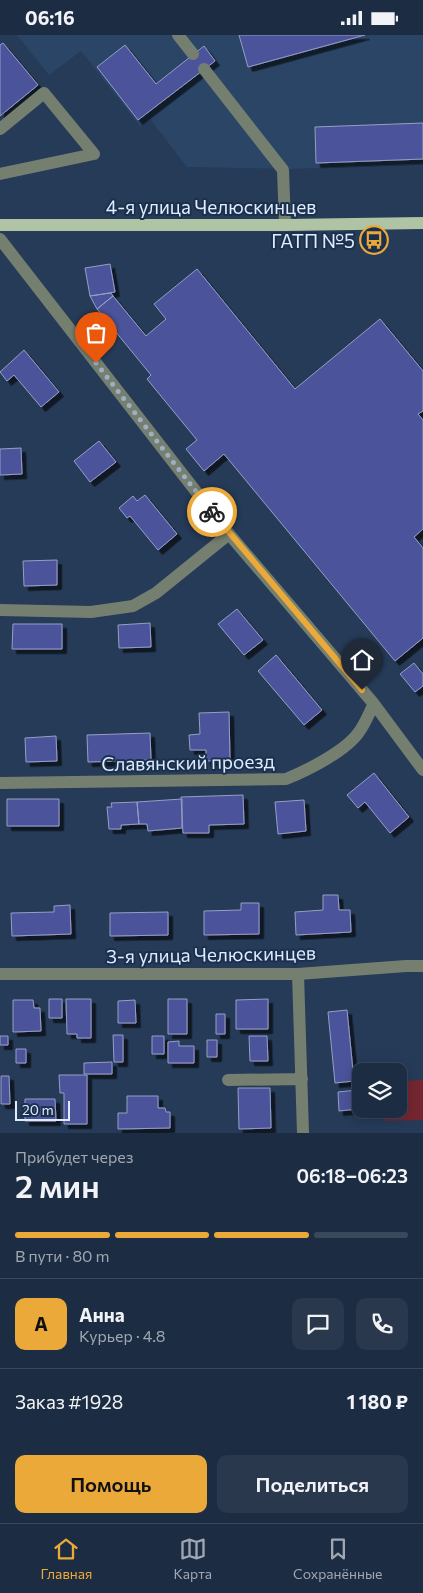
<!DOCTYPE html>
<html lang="ru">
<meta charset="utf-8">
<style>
:root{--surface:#1c2c42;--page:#29384d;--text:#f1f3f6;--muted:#a0a7b2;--line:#3a485b;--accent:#eba93a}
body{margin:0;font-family:Commissioner,sans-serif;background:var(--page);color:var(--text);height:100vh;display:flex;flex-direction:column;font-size:19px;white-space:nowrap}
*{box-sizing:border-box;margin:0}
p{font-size:16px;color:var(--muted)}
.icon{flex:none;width:28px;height:28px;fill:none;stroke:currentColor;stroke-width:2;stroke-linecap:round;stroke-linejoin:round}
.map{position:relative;height:1098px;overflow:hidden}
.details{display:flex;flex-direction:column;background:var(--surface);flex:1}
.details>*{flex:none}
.buttons{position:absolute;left:352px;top:1028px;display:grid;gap:10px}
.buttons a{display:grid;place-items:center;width:55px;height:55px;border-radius:10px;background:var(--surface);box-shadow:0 2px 12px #0003,0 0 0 1px var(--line);font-size:25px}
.scale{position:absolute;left:15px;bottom:12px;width:55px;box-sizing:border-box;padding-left:5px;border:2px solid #dfecff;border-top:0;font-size:14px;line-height:18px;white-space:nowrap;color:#dfecff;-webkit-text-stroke:4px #1b304c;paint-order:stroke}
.pin{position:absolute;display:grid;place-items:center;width:42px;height:42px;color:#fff;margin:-51px -21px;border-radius:50% 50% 50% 0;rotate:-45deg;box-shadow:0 0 5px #0007}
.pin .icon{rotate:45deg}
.courier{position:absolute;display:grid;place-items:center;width:50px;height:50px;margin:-25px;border:4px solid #eba93a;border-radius:50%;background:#fff;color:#222;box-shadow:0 1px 6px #0007}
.headline em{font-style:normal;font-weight:600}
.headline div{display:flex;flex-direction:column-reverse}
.headline{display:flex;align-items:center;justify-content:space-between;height:85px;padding:0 15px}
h1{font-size:32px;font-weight:600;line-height:38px}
.bar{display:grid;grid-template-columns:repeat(4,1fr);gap:8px 5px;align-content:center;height:60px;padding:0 15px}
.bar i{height:6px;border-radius:4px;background:var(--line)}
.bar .current{background:var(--accent)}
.bar p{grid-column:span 4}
.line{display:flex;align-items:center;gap:12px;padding:0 15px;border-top:1px solid var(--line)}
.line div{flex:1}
.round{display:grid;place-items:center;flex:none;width:52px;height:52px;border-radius:10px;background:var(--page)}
.button{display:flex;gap:10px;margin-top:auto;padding:10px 15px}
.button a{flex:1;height:58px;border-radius:10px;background:var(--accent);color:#111;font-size:20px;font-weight:600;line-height:58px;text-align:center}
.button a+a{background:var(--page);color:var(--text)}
.status{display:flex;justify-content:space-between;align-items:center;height:35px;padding:0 25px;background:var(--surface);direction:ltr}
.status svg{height:14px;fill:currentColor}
.tab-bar{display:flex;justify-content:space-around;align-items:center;height:70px;border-top:1px solid var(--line);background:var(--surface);font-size:14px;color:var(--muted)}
.tab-bar a{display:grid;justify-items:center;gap:2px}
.tab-bar .current{color:var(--accent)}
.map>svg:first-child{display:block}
.built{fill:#2b4567}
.green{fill:#732630}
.building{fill:#4b539a;stroke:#969ec5;filter:url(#shadow)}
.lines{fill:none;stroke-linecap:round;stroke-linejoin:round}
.minor{stroke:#757f70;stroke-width:12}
.major{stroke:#aec4a5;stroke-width:12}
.done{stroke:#9eaec5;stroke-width:5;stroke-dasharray:0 9}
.route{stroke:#eba93a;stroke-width:6}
.labels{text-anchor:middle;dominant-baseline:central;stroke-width:4;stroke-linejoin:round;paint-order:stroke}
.street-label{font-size:19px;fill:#dfecff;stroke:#1b304c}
.poi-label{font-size:19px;fill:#dfecff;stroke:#1b304c;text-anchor:end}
</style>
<div class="status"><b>06:16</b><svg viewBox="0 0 49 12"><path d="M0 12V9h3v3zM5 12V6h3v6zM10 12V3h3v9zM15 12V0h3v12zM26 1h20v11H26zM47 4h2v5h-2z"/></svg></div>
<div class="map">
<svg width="423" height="1098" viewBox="0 0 423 1098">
<defs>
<filter id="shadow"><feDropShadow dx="4.5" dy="4.5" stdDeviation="0" flood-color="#0009"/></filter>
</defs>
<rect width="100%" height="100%" fill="#253b58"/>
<path class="built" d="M17 0H423V129L291 134 187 132 150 84 140 91 81 16 49 40Z"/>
<path class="green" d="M423 1045V1085L385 1086 384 1074H399V1046Z"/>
<path class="building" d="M239 0H365L248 32Z
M3 8 38 50 0 81V10Z
M125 10 156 49 204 11 215 26 138 85 97 32Z
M423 88V124L316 128 315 92Z
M110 229 115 257 90 261 85 233Z
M197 234 295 354 380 284 423 336V376L418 379 423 385V494L414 502 423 513V603L395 626 224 419 204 436 186 414 197 405 147 344 151 340 97 274 113 261 146 301 166 284 154 269Z
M111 258 113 261 97 274 90 261Z
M24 315 59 357 41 372 14 340 7 346 0 337Z
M99 406 116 427 90 447 74 426Z
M21 413 22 439 0 440V414Z
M145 460 177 499 158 515 130 481 127 483 119 473 133 461 137 466Z
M57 525V550L24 551 23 526Z
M237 574 263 605 244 620 218 589Z
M150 588 151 612 119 613 118 590Z
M13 589H62V614H12Z
M276 620 322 675 304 690 258 636Z
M414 628 423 639V651L415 657 400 639Z
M229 677 230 725 206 726V715H190L189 700 200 699 199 678Z
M150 698 151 725 88 727 87 700Z
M56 701 57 726 26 727 25 703Z
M374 738 409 782 390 798 365 767 358 773 347 760Z
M243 760 244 789 209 790V798H183L181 762Z
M7 764H59V791H7Z
M182 764V793L148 796 147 789H139L137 767Z
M304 765 306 796 278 799 275 767Z
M137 767 139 789 121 790V794H109L107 772H112L111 768Z
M323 860H338L339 875H350L351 897 296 900 295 877 323 875Z
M241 868H259V899L204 900V876L241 875Z
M70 870 71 899 12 901 11 878 54 877V871Z
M168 877V900L110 901V878Z
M49 964H62V983H49Z
M66 964H91V1003H77V999H67Z
M168 964H187V999H168Z
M268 964V994H236V965Z
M13 965H33L34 973H40L41 996 13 997Z
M135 965 136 988H118V966Z
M347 975 354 1046 335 1048 328 977Z
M216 979H225V999H216Z
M113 1000H123V1027H114Z
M0 1001H8V1010H0Z
M152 1001H164V1019H152Z
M249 1001H267L268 1026H250Z
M207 1005H217V1022H207Z
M179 1006V1011H194V1028H168V1007Z
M16 1014H26V1028H16Z
M112 1027V1039H84V1028Z
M59 1040H87V1089H64V1058H60Z
M1 1041H9L10 1069H1Z
M238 1053H270L271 1093 239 1094Z
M357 1055 358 1074 339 1076 338 1057Z
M127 1061H158V1073H165L166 1077H170V1093L118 1094V1078H127Z
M25 1064H55L56 1086H25Z"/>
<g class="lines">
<path class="minor" d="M178 0 193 19
M204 34 283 135 285 190
M0 94 44 58 94 119 0 139
M0 204 229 499 374 669 423 735
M0 575 91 577 133 571 156 558 229 499
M0 748 286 744C308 735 346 716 359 697 365 689 369 678 374 669
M0 939H298L406 931H423
M298 939 303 1098
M228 1045 302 1044"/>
<path class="major" d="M0 190H285L423 188"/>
</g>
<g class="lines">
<path class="done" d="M96 328 212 477"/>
<path class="route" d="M212 477 362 655"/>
</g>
<defs>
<symbol id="bus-ring" viewBox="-11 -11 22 22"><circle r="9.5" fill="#1b304c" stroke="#eba93a" stroke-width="1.5"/><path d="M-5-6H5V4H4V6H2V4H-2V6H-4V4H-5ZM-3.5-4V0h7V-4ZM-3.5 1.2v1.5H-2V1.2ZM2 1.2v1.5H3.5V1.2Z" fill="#eba93a"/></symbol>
</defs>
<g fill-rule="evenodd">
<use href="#bus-ring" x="358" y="189" width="32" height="32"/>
</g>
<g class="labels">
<g class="street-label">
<text x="211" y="171">4-я улица Челюскинцев</text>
<text transform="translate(188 727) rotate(-1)">Славянский проезд</text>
<text transform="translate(211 919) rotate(-1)">3-я улица Челюскинцев</text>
</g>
<g class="poi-label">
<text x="355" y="205">ГАТП №5</text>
</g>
</g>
</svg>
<div class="buttons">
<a><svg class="icon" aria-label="layers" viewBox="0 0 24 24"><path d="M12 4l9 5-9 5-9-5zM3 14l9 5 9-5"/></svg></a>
</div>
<div class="scale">20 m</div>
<div class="pin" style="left:96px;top:328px;background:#ea580c"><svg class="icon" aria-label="bag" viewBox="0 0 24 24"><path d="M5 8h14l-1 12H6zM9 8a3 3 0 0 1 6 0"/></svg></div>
<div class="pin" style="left:362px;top:655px;background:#1f2937"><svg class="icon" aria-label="home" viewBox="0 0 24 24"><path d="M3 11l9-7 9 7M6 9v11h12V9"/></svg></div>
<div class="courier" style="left:212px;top:477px"><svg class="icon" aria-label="bike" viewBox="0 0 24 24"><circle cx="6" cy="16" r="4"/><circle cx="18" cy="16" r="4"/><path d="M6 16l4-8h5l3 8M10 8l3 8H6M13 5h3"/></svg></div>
</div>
<section class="details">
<div class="headline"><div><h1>2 мин</h1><p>Прибудет через</p></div><em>06:18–06:23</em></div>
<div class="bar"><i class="current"></i><i class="current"></i><i class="current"></i><i></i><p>В пути · 80 m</p></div>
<div class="line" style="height:90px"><b class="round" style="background:var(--accent);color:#111">А</b><div><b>Анна</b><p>Курьер · 4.8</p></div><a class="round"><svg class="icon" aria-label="chat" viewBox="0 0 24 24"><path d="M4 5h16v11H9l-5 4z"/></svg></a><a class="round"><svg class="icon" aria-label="phone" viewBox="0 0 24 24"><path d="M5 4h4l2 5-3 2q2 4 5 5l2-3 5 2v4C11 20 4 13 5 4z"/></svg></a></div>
<div class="line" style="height:65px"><div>Заказ #1928</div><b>1 180 ₽</b></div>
<div class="button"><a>Помощь</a><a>Поделиться</a></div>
</section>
<nav class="tab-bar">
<a class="current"><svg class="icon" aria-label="home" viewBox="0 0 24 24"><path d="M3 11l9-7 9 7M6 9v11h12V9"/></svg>Главная</a>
<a><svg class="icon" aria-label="map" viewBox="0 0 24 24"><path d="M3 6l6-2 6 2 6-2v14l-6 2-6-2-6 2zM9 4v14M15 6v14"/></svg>Карта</a>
<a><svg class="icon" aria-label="saved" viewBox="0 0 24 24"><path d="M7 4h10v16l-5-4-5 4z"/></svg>Сохранённые</a>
</nav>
